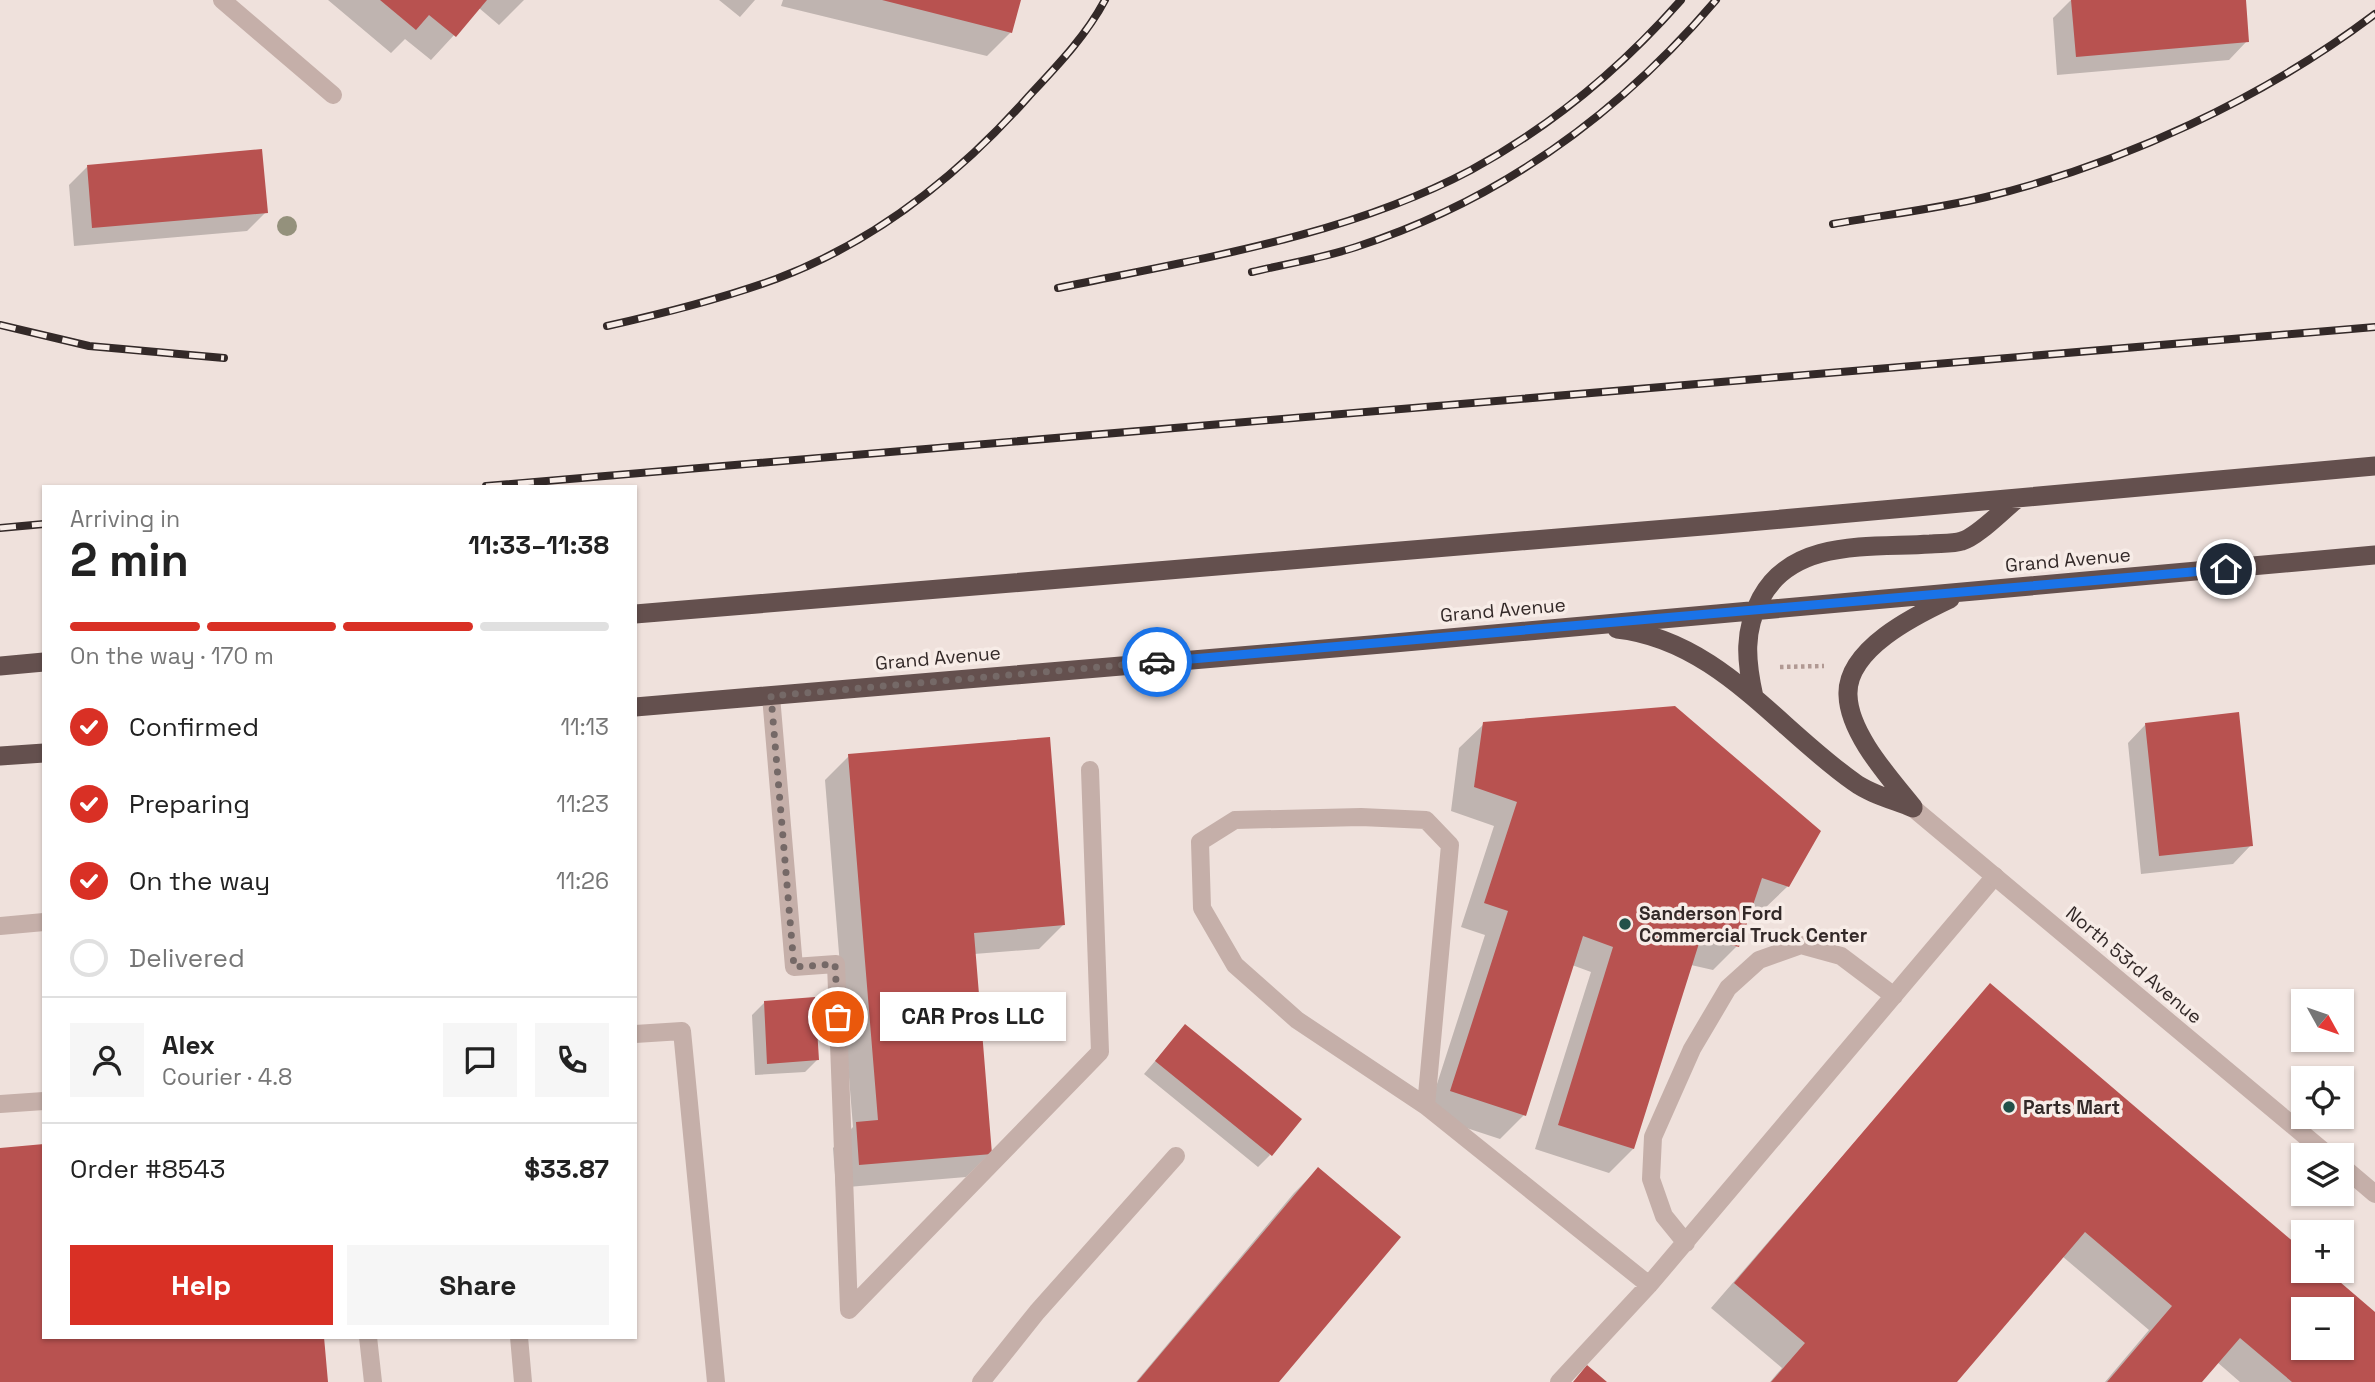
<!DOCTYPE html>
<meta charset="utf-8">
<style>
:root{--surface:#fff;--page:#f6f6f6;--text:#222;--muted:#767676;--line:#e0e0e0;--accent:#d93025}
body{margin:0;font-family:"Space Grotesk",sans-serif;background:var(--page);color:var(--text);height:100vh;display:flex;flex-direction:column;font-size:26px;white-space:nowrap}
*{box-sizing:border-box;margin:0}
p{font-size:23px;color:var(--muted)}
.icon{flex:none;width:38px;height:38px;fill:none;stroke:currentColor;stroke-width:2;stroke-linecap:round;stroke-linejoin:round}
.map{position:relative;flex:1;overflow:hidden}
.panel{position:absolute;left:42px;top:485px;width:595px;height:854px;display:flex;flex-direction:column;background:var(--surface);border-radius:0px;box-shadow:0 2px 5px #0004}
.panel>*{flex:none}
.needle{width:46px;rotate:130deg}
.buttons{position:absolute;left:2291px;top:989px;display:grid;gap:14px}
.buttons a{display:grid;place-items:center;width:63px;height:63px;border-radius:0px;background:var(--surface);box-shadow:0 2px 5px #0004;font-size:35px}
.pin{position:absolute;display:grid;place-items:center;width:60px;height:60px;color:#fff;margin:-30px;border:4px solid #fff;border-radius:50%;box-shadow:0 2px 7px #0007}
.courier{position:absolute;display:grid;place-items:center;width:70px;height:70px;margin:-35px;border:5px solid #1a73e8;border-radius:50%;background:#fff;color:#222;box-shadow:0 2px 9px #0007}
.bubble{position:absolute;height:49px;border-radius:0px;background:var(--surface);box-shadow:0 2px 5px #0004;font-size:23px;font-weight:600;line-height:49px;text-align:center}
.overview em{font-style:normal;font-weight:600}
.overview div{display:flex;flex-direction:column-reverse}
.overview{display:flex;align-items:center;justify-content:space-between;height:119px;padding:0 28px}
h1{font-size:46px;font-weight:600;line-height:52px}
.bar{display:grid;grid-template-columns:repeat(4,1fr);gap:10px 7px;align-content:center;height:84px;padding:0 28px}
.bar i{height:9px;border-radius:5px;background:var(--line)}
.bar .active{background:var(--accent)}
.bar p{grid-column:span 4}
.line{display:flex;align-items:center;gap:18px;padding:0 28px;border-top:2px solid var(--line)}
.line div{flex:1}
.round{display:grid;place-items:center;flex:none;width:74px;height:74px;border-radius:0px;background:var(--page)}
ol{padding:0 28px;list-style:none}
li{display:flex;align-items:center;gap:21px;height:77px}
li p{margin-inline-start:auto}
li .icon{padding:7px;border-radius:50%;background:var(--accent);color:#fff;stroke-width:4}
li:last-child{color:var(--muted)}
li i{width:38px;height:38px;border:4px solid var(--line);border-radius:50%}
.primary-button{display:flex;gap:14px;margin-top:auto;padding:14px 28px}
.primary-button a{flex:1;height:80px;border-radius:0px;background:var(--accent);color:#fff;font-size:28px;font-weight:600;line-height:80px;text-align:center}
.primary-button a+a{background:var(--page);color:var(--text)}
.map>svg:first-child{display:block}
.shadow{fill:#0003;fill-rule:evenodd}
.building{fill:#b85250;fill-rule:evenodd}
.lines{fill:none;stroke-linecap:round;stroke-linejoin:round}
.path{stroke:#b19993;stroke-width:4.5;stroke-dasharray:3.5 3.5;stroke-linecap:butt}
.service{stroke:#c5afa9;stroke-width:18}
.minor{stroke:#c5afa9;stroke-width:18}
.trunk{stroke:#64504e;stroke-width:19}
.rail-casing{stroke:#332928;stroke-width:8}
.rail{stroke:#f7ece7;stroke-width:5;stroke-dasharray:16;stroke-linecap:butt}
.tree{fill:#94917c}
.done{stroke:#756967;stroke-width:7;stroke-dasharray:0 12.6}
.route{stroke:#1a73e8;stroke-width:9}
.poi-dot{fill:#225049;stroke:#f7ece7;stroke-width:2.5}
.labels{text-anchor:middle;dominant-baseline:central;stroke-width:7;stroke-linejoin:round;paint-order:stroke}
.street-label{font-size:19px;fill:#332928;stroke:#f7ece7}
.poi-label{font-size:19px;font-weight:bold;fill:#332928;stroke:#f7ece7;text-anchor:start}
</style>
<div class="map">
<svg width="2375" height="1382" viewBox="0 0 2375 1382">
<rect width="100%" height="100%" fill="#efe1dc"/>
<path class="shadow" d="M328 0H524L499 25 479 8 431 60 405 39 391 53Z
M719 0H755L740 17Z
M783 0H1019L1011 32 987 56 781 6Z
M2071 0H2244L2247 41 2229 60 2057 75 2053 18Z
M87 167 266 212 247 231 74 246 69 185Z
M1484 724 1788 886 1763 910 1751 906 1737 946 1713 970 1691 965 1633 1149 1609 1173 1535 1149 1591 972 1572 965 1524 1115 1500 1139 1427 1115 1485 935 1461 927 1494 826 1451 811 1459 748Z
M2146 724 2251 845 2233 864 2141 874 2128 743Z
M849 756 1063 925 1039 949 974 954 990 1153 966 1177 836 1188 833 1148 853 1127 825 780Z
M1990 986 2303 1253V1270L2375 1314V1382H2240L2217 1362 2200 1382H2105L2149 1330 2062 1256 1954 1382H1770L1782 1368 1711 1308ZM2303 1309H2342V1348H2303Z
M765 1002 817 1060 805 1072 755 1075 752 1015Z
M1185 1026 1270 1155 1258 1167 1144 1074Z
M1318 1169 1277 1382H1136L1294 1193Z"/>
<path class="building" d="M380 0H487L456 37 429 15 416 30Z
M882 0H1021L1012 33Z
M2071 0H2246L2249 42 2076 57Z
M262 149 268 213 92 228 87 165Z
M1675 706 1821 831 1789 887 1762 878 1739 947 1701 937 1634 1149 1558 1125 1613 947 1583 936 1526 1116 1450 1091 1508 911 1484 903 1517 802 1474 787 1483 722Z
M2239 712 2253 846 2159 856 2145 723Z
M1050 737 1065 925 974 933 992 1154 859 1165 856 1122 878 1120 848 754Z
M1990 983 2303 1250V1270H2326L2375 1312V1382H2292L2240 1338 2202 1382H2107L2172 1306 2085 1232 1957 1382H1771L1805 1343 1734 1283ZM2303 1309H2342V1348H2303Z
M815 997 819 1060 767 1064 764 1001Z
M1185 1024 1302 1119 1272 1156 1155 1061Z
M44 1144V1337H324L328 1382H0V1148Z
M1318 1167 1401 1237 1279 1382H1137Z
M1587 1365 1607 1382H1573Z"/>
<g class="lines">
<path class="path" d="M1780 667 1824 666"/>
<path class="service" d="M771 696 794 967 836 964 849 1310 1100 1052 1090 770
M0 926 44 922
M635 1034 682 1031 716 1382
M0 1104 44 1101
M1426 1106 1450 845 1426 820 1361 817 1235 820 1200 842 1202 908 1235 965 1297 1020 1426 1106 1649 1285
M1686 1243 1664 1216 1651 1179 1653 1137 1692 1049 1728 988 1759 960 1801 945 1841 956 1894 996
M368 1337 373 1382
M519 1337 523 1382
M981 1382 1037 1312 1176 1156
M1559 1382 1649 1285 1995 876"/>
<path class="minor" d="M222 0 333 95
M1913 808 2328 1155
M2342 1166 2375 1194"/>
<path class="trunk" d="M635 614 1715 525 2375 466
M1617 629C1717 640 1777 728 1854 782 1870 794 1894 800 1913 808
M0 666 44 662
M1754 697C1746 661 1743 631 1761 598 1793 538 1872 548 1930 544 1940 543 1953 544 1962 541 1977 537 2004 509 2017 499
M635 707 1394 643 2375 555
M0 756 44 753
M1913 807C1890 778 1849 734 1848 695 1846 649 1916 615 1950 599"/>
<defs>
<path id="rail" d="M1833 224C1884 215 1936 209 1986 197 2122 164 2264 98 2375 14
M1252 272C1286 264 1322 258 1356 247 1499 201 1619 114 1716 0
M1058 288C1196 259 1345 237 1471 170 1550 127 1622 67 1681 0
M0 325 89 346 224 358
M607 326C665 313 721 299 776 279 875 242 960 174 1029 96 1057 66 1086 36 1105 0
M486 486 2375 327
M0 528 44 524"/>
</defs>
<use href="#rail" class="rail-casing"/>
<use href="#rail" class="rail"/>
</g>
<circle class="tree" cx="287" cy="226" r="10"/>
<g class="lines">
<path class="done" d="M838 1017 835 964 794 967 771 696 1157 662"/>
<path class="route" d="M1157 662 2226 569"/>
</g>
<g class="poi-dot">
<circle cx="1625" cy="924" r="7"/>
<circle cx="2009" cy="1107" r="7"/>
</g>
<g class="labels">
<g class="street-label">
<text transform="translate(2068 560) rotate(-5)">Grand Avenue</text>
<text transform="translate(1503 610) rotate(-5)">Grand Avenue</text>
<text transform="translate(938 658) rotate(-5)">Grand Avenue</text>
<text transform="translate(2134 965) rotate(40)">North 53rd Avenue</text>
</g>
<g class="poi-label">
<text x="1639" y="913">Sanderson Ford<tspan x="1639" dy="22">Commercial Truck Center</tspan></text>
<text x="2023" y="1107">Parts Mart</text>
</g>
</g>
</svg>
<div class="buttons">
<a><svg class="needle" viewBox="-14 -14 28 28"><path d="M0-13l5 13h-10z" fill="#e53935"/><path d="M0 13l5-13h-10z" fill="#767676"/></svg></a>
<a><svg class="icon" aria-label="locate" viewBox="0 0 24 24"><circle cx="12" cy="12" r="6"/><path d="M12 2v4M12 18v4M2 12h4M18 12h4"/></svg></a>
<a><svg class="icon" aria-label="layers" viewBox="0 0 24 24"><path d="M12 4l9 5-9 5-9-5zM3 14l9 5 9-5"/></svg></a>
<a>+</a>
<a>−</a>
</div>
<div class="pin" style="left:838px;top:1017px;background:#ea580c"><svg class="icon" aria-label="bag" viewBox="0 0 24 24"><path d="M5 8h14l-1 12H6zM9 8a3 3 0 0 1 6 0"/></svg></div>
<div class="pin" style="left:2226px;top:569px;background:#1f2937"><svg class="icon" aria-label="home" viewBox="0 0 24 24"><path d="M3 11l9-7 9 7M6 9v11h12V9"/></svg></div>
<div class="courier" style="left:1157px;top:662px"><svg class="icon" aria-label="car" viewBox="0 0 24 24"><path d="M5 17H2v-5l4-1 3-4h7l3 4 3 1v5h-3M9 17h6M6 11h13"/><circle cx="7" cy="17" r="2"/><circle cx="17" cy="17" r="2"/></svg></div>
<div class="bubble" style="left:880px;top:992px;width:186px">CAR Pros LLC</div>
<section class="panel">
<div class="overview"><div><h1>2 min</h1><p>Arriving in</p></div><em>11:33–11:38</em></div>
<div class="bar"><i class="active"></i><i class="active"></i><i class="active"></i><i></i><p>On the way · 170 m</p></div>
<ol>
<li><svg class="icon" aria-label="check" viewBox="0 0 24 24"><path d="M5 12l5 5 9-10"/></svg>Confirmed<p>11:13</p></li>
<li><svg class="icon" aria-label="check" viewBox="0 0 24 24"><path d="M5 12l5 5 9-10"/></svg>Preparing<p>11:23</p></li>
<li><svg class="icon" aria-label="check" viewBox="0 0 24 24"><path d="M5 12l5 5 9-10"/></svg>On the way<p>11:26</p></li>
<li><i></i>Delivered</li>
</ol>
<div class="line" style="height:126px"><a class="round"><svg class="icon" aria-label="person" viewBox="0 0 24 24"><circle cx="12" cy="8" r="4"/><path d="M4 21q1-7 8-7t8 7"/></svg></a><div><b>Alex</b><p>Courier · 4.8</p></div><a class="round"><svg class="icon" aria-label="chat" viewBox="0 0 24 24"><path d="M4 5h16v11H9l-5 4z"/></svg></a><a class="round"><svg class="icon" aria-label="phone" viewBox="0 0 24 24"><path d="M5 4h4l2 5-3 2q2 4 5 5l2-3 5 2v4C11 20 4 13 5 4z"/></svg></a></div>
<div class="line" style="height:91px"><div>Order #8543</div><b>$33.87</b></div>
<div class="primary-button"><a>Help</a><a>Share</a></div>
</section>
</div>
